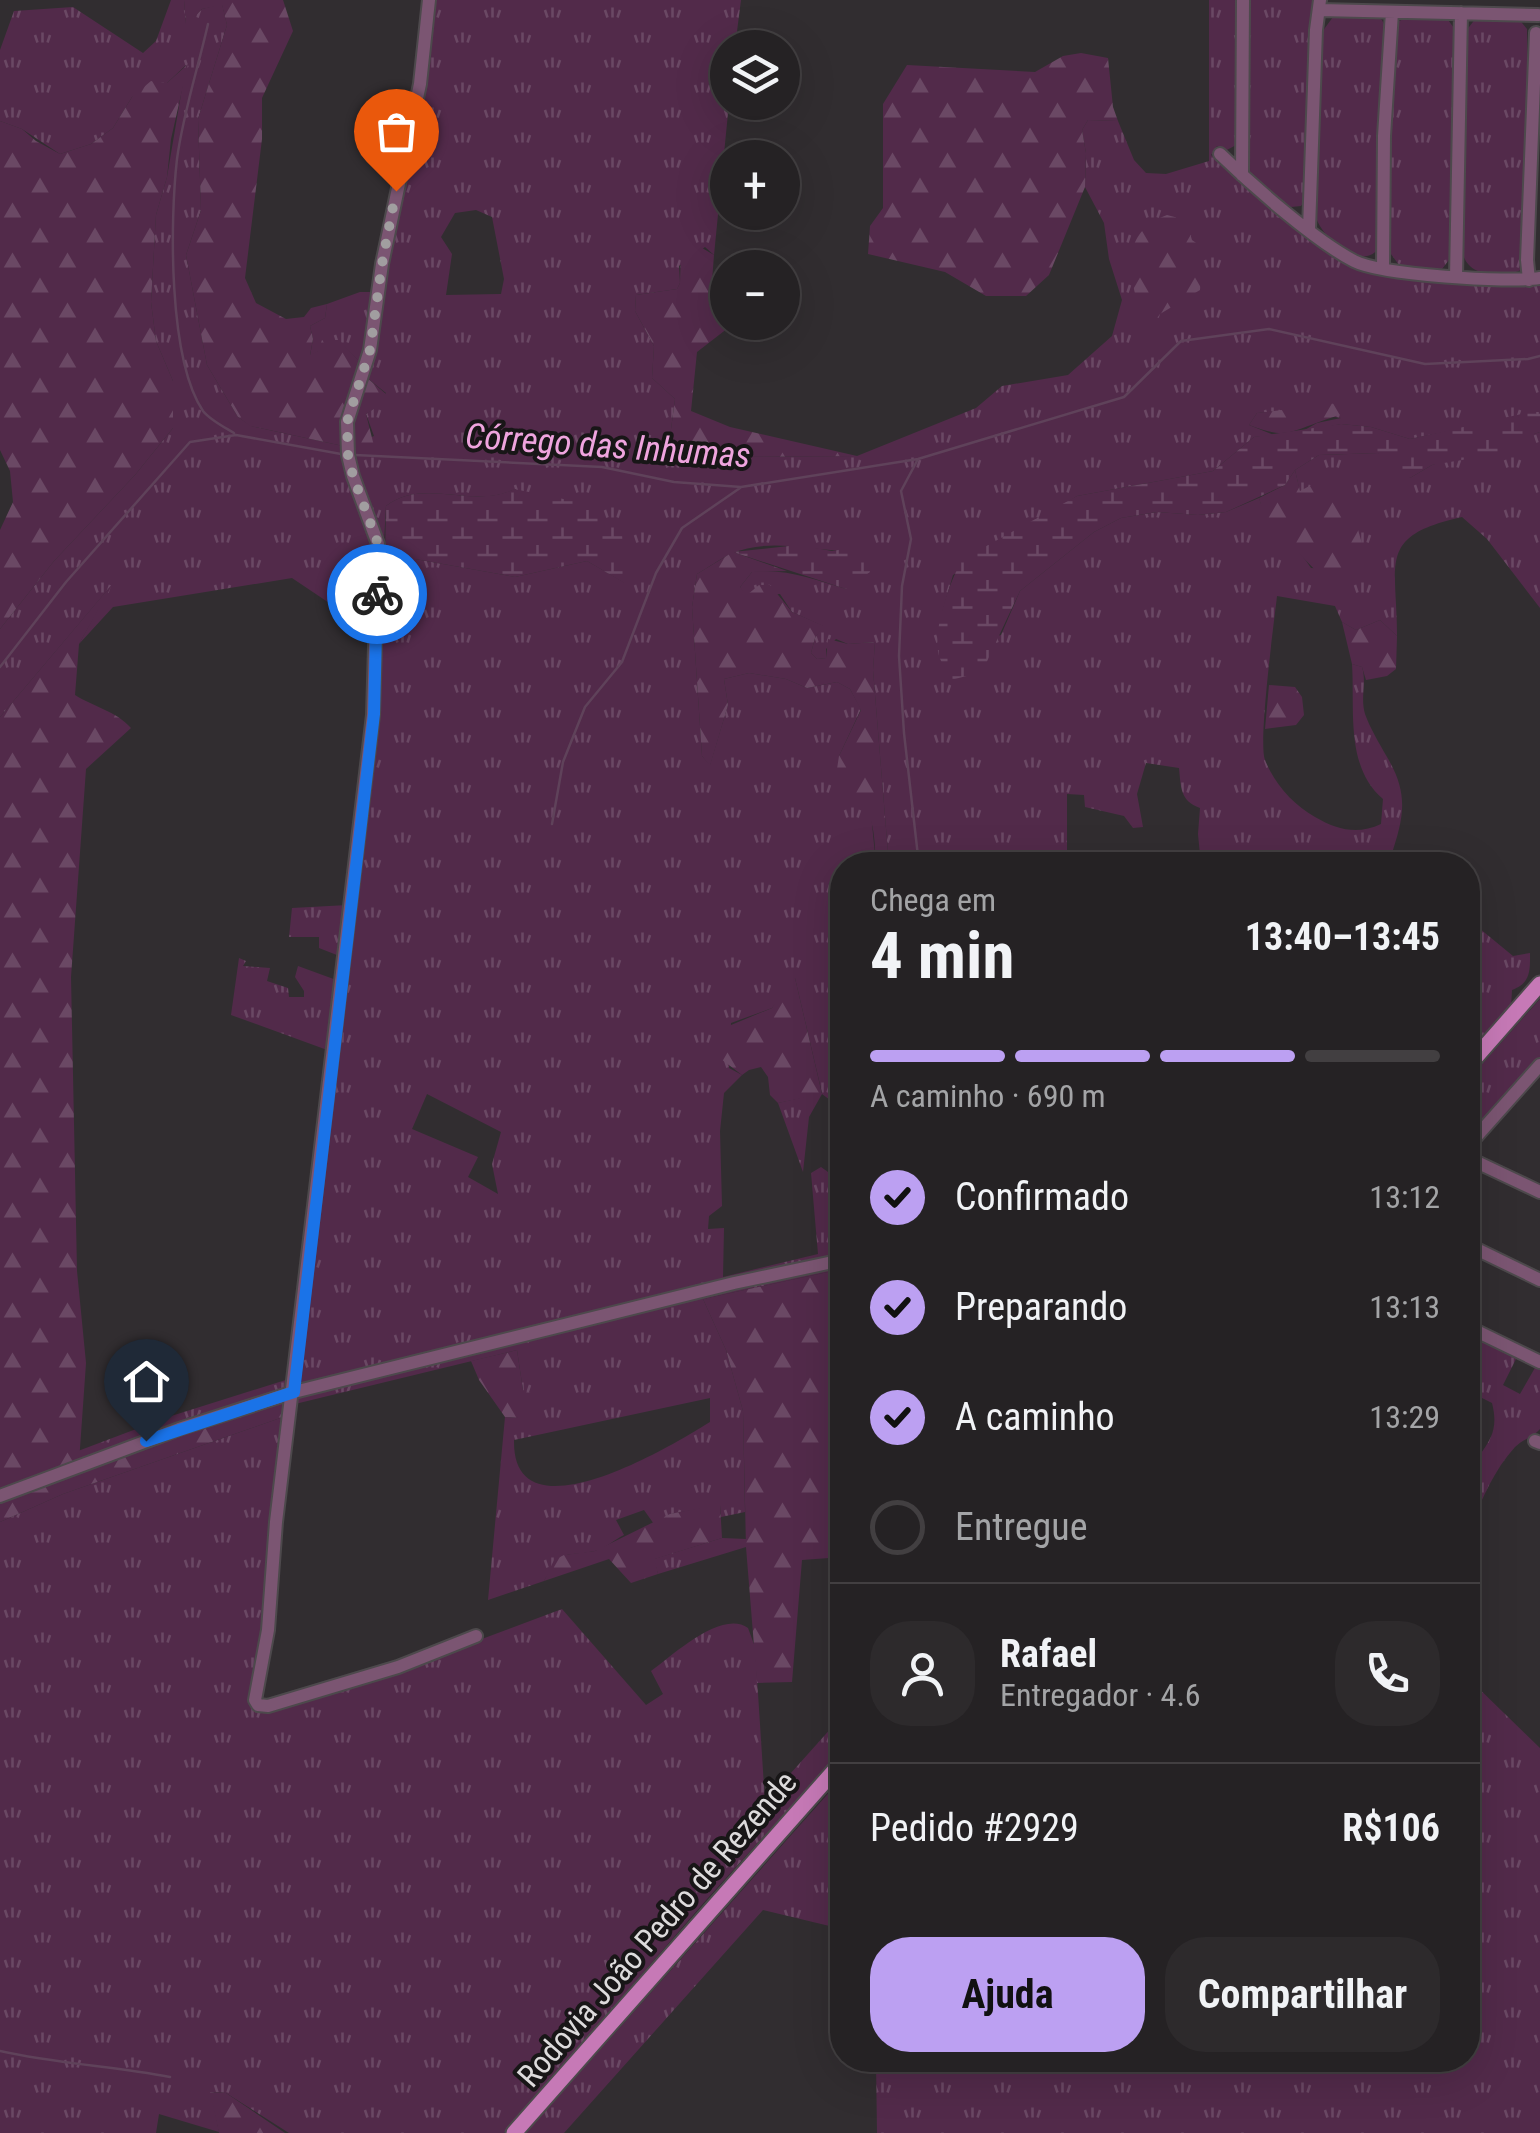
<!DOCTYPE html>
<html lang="pt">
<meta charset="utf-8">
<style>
:root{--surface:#252224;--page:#2d2a2c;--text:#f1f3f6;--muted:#a3a4a6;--line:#423f41;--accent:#bca0f2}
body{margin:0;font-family:"Roboto Condensed",sans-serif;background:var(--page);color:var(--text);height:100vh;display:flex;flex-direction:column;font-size:38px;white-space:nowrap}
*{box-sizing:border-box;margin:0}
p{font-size:32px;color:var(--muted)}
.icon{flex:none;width:55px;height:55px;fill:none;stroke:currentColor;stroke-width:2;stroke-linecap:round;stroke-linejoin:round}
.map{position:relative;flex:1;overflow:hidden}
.panel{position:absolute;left:830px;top:852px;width:650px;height:1220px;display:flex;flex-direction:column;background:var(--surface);border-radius:40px;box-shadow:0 10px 40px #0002,0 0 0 2px var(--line)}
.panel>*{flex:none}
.buttons{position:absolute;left:710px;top:30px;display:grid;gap:20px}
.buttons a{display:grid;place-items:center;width:90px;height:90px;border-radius:50%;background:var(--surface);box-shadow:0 10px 40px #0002,0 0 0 2px var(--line);font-size:50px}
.pin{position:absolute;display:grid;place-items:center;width:85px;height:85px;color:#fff;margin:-102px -42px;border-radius:50% 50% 50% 0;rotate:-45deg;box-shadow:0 0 10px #0007}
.pin .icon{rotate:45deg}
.courier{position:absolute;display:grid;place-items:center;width:100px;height:100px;margin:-50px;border:8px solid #1a73e8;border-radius:50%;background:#fff;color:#222;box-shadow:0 2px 12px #0007}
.head em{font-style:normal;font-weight:700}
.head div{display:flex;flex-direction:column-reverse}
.head{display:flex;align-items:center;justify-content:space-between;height:170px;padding:0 40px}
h1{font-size:65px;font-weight:700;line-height:75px}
.bar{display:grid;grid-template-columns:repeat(4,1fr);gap:15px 10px;align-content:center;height:120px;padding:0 40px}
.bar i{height:12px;border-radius:8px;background:var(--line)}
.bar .active{background:var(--accent)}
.bar p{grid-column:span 4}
.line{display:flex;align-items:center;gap:25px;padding:0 40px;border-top:2px solid var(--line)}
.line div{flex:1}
.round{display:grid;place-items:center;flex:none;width:105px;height:105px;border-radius:40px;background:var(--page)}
ol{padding:0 40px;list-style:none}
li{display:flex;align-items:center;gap:30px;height:110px}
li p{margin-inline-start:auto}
li .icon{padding:10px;border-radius:50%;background:var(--accent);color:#111;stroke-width:4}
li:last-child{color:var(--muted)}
li i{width:55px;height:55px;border:5px solid var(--line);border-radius:50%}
.primary-button{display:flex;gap:20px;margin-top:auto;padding:20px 40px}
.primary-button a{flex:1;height:115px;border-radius:40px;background:var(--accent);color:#111;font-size:40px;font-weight:700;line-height:115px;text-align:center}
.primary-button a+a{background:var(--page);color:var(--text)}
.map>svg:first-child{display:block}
.grass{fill:url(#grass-tufts);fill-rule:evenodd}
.forest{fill:url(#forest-firs)}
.wetland{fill:url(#wetland-marsh)}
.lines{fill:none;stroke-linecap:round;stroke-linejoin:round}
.stream{stroke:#5f425a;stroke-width:2.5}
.minor-casing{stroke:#4d494c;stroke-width:16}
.major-casing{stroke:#4d494c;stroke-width:19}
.minor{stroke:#7b5572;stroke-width:12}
.major{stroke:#c679b6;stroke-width:15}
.done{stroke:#a19ea0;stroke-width:10;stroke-dasharray:0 18}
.route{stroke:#1a73e8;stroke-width:12}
.labels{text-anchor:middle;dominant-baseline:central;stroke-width:8;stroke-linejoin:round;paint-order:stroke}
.street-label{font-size:32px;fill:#dddbdc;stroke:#181617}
.water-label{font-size:35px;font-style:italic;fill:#efa4de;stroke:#181617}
</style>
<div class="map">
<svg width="1540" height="2133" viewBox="0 0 1540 2133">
<defs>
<pattern id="grass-tufts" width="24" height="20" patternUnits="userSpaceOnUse" patternTransform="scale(2.5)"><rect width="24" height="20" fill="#522a4a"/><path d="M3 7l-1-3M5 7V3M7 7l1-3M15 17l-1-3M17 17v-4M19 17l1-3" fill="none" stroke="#6a4864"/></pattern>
<pattern id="forest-firs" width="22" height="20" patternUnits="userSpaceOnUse" patternTransform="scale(2.5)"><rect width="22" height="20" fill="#522a4a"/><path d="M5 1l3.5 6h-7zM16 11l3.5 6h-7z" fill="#6a4864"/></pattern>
<pattern id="wetland-marsh" width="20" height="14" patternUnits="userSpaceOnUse" patternTransform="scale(2.5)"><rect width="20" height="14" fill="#522a4a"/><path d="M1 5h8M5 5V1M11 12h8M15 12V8" fill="none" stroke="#6a4864"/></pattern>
</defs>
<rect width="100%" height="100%" fill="#312d30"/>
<path class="grass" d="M171 0H184L186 24 202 9 222 4 227 25 198 119 201 210 186 255 207 365 238 417 251 426 343 446 373 534 371 631 292 578 113 607 79 644 110 587 0 717V629L54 561 135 475 173 428V381L156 341 151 302 156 215 167 177 186 65 167 83 132 97 113 128 91 144 60 154 22 129 0 121V50L14 11 73 7 143 53 156 41Z
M433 0H741L735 47 728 48 729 103 714 255 705 247 679 266 680 283 677 289 636 295 635 311 654 346 652 378 675 399 668 452 734 457 857 456 976 408 1002 386 1068 375 1112 336 1122 300 1109 259 1104 223 1085 187 1086 153 1082 130 1088 120 1118 121 1134 160 1146 173 1166 174 1209 161V0H1236L1238 144 1225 151 1217 146 1211 155C1251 190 1306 236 1351 263 1375 277 1511 289 1540 283V412L1410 439 1371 427 1341 424 1301 432 1317 423 1341 418 1294 410 1257 413 1249 425 1274 435 1254 437 1213 471 1077 496 953 575 943 609 938 651 1001 635 1020 591 1094 532 1121 518 1157 512 1198 515 1226 512 1259 498C1268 530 1294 541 1311 568L1369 572 1364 557 1300 492 1295 470 1319 455 1378 453 1410 478 1432 465 1540 432V608L1487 539 1462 517C1377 536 1397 561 1397 636L1380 620 1356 630 1342 622 1335 606 1277 596C1274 623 1258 742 1265 760 1274 783 1293 805 1315 817 1337 830 1358 835 1381 824L1383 799C1345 767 1355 709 1352 664L1362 667C1367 683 1360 697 1365 714 1370 728 1379 743 1387 757 1409 794 1404 817 1391 856L1402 865H1201L1198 834 1200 808C1180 801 1181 787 1179 768L1146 763 1137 794 1143 827 1133 828 1124 816 1085 807 1084 795 1067 794V865H889L873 670 875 642 848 644 836 639 826 649V658L817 659 811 653 815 638 823 626 792 612 780 594 746 596 740 587 752 572C785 568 814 579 846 589L849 551C810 551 768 537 731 554 719 559 708 568 697 574L692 607 702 756 710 765 728 705 724 679 749 673 786 679 807 688 837 682 850 689 861 709 839 756 856 793 871 814 876 865H842V1109L822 1094 809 1117 803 1172 778 1103 822 1093 795 978 772 1008 731 1023 729 1068 742 1075 724 1093 720 1131 722 1206 709 1216 708 1229 724 1228 723 1277 818 1254 811 1173 821 1167 842 1182V1257L301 1384 385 558 415 559 515 577 587 561 625 583 515 489C473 510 424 477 386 506L384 542 361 488 352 445 374 436 366 414 377 406 386 393 366 377ZM476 210 492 217 504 279 501 294 446 295 452 254 441 237 455 213ZM427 1094 501 1132 492 1164 498 1194 468 1177 478 1157 412 1129Z
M1249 0H1315L1306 198 1301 206 1291 207 1249 174 1247 166Z
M1375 16 1382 20 1386 29 1380 246C1365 273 1325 241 1317 220L1322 32 1333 17Z
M1446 17 1456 31 1452 256 1442 269 1399 265 1388 250V138L1397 22 1406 18Z
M1517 17 1527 29 1528 145 1523 261 1521 270C1503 278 1471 277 1464 257L1461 180 1466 31 1476 18Z
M360 292H375L362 364 338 340 310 356 313 339 310 326 325 318 327 304Z
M348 905 342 957 319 948V937H289L292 908Z
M1468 919 1513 956 1530 953C1530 970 1531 983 1512 990L1511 1007 1468 1057V1022L1473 1016 1468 1013Z
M239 958 246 961 243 966 270 968 267 981 288 988 289 997H304V991L295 977 298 966 339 981 330 1051 231 1015Z
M1540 999V1058L1468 1141V1080Z
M842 1263V1269L703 1299 726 1350 743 1411 745 1512 721 1517 720 1505 671 1514 654 1524 644 1510 616 1520 624 1535C615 1539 605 1549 595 1551 560 1558 564 1547 544 1581L488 1600 505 1417 517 1418 523 1390 517 1350 295 1404 297 1396ZM710 1398V1422C672 1446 512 1542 514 1440Z
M1468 1334 1517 1357 1503 1385 1520 1394 1536 1366 1540 1368V1429C1532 1438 1523 1439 1515 1447 1493 1471 1481 1502 1468 1532 1468 1516 1465 1498 1468 1483 1473 1449 1503 1445 1492 1403L1468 1391Z
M292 1378V1388L79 1462 78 1451 168 1417Z
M286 1416 255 1705 399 1670 562 1609 646 1705 663 1694 651 1671C673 1655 722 1609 748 1628L755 1647 765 1802 842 1716V1750L707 1899 504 2133H289L226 2093 211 2092 219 2132 159 2114 156 2133H0V1522L63 1494Z
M722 1538 746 1539V1547L658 1574 654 1559Z
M1468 1678 1540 1748V2133H877L876 2060H1468Z
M842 1778V1929L763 1910 564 2133H526Z"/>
<path class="forest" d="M184 0H283L293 31 262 98V139L245 278 256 303 286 319 304 317 311 308 327 304 325 318 310 326 313 339 310 355 318 351 322 340H339L362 364 343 446 250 426 238 417 207 365 186 255 201 210 198 119 227 25 222 5 202 9 186 26Z
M1081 53 1108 58 1113 107 1118 121 1088 120 1082 130 1086 153 1085 187 1049 275 1026 296H986L945 272 868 254 870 226 883 208V104L907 65 1035 72 1063 56Z
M188 64 171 139 167 177 156 215 151 302 156 341 173 381V428L135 475 54 561 0 629V530L13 502 10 471 0 450V121L22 129 36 141 60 154 91 144 113 128 132 97 151 81 167 83Z
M1167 215 1186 220 1192 240 1203 248 1200 290 1160 314 1146 333C1134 289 1111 236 1167 215Z
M697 245 714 255 712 281C731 304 725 303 728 328L697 352 691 411 730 427 857 456 734 457 668 452 675 399 652 378 654 346 635 311 636 295 677 289 680 283 681 250Z
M366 377 386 394 385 402 366 414 374 446 352 445 351 423Z
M1370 399C1353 412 1338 415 1319 422 1286 434 1284 438 1249 425L1257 413Z
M1295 470 1300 491 1319 481 1353 512 1370 572 1325 580 1265 519 1259 498 1285 485Z
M733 552 787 571 752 572 740 587 747 595 759 585H770L792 612 824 626 815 638 811 653 817 659 826 658 828 639 848 644 875 642 873 670 889 865H876C874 824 874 802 835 782L839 756 861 710 850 689 837 682 807 688 786 679 749 673 724 679 728 705 710 766 702 756 692 607 697 574Z
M114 582 79 644 75 695C94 707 116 711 131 728L86 769 71 977 77 1271 86 1363 79 1462 0 1492V717Z
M1380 620 1397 636 1396 669 1387 676 1366 680 1362 667 1352 664 1342 622 1356 630Z
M1269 685 1295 687 1302 697 1304 715 1296 725 1265 729Z
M795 978 822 1094 778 1103 770 1095 768 1077 761 1067 749 1070 742 1075 717 1056 719 1030 772 1008 775 1003 770 994 774 983Z
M842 1269V1557L802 1560 792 1682 757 1683 746 1547 743 1411 726 1350 703 1299Z
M517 1350 523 1390 533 1394 517 1418 505 1417 479 1380 471 1361Z
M282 1401 288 1406 286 1416 63 1494 0 1522V1499L180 1433Z
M720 1504 722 1538 655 1559 658 1574 631 1583 609 1559 544 1581 554 1560 564 1555 595 1551 670 1514Z
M210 2092 226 2093 285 2133H219Z"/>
<path class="wetland" d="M1531 412H1540V432L1534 434 1521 450 1432 465 1410 478 1388 473 1378 453 1319 455 1295 470 1285 485 1226 512 1198 515 1157 512 1121 518 1094 532 1020 591 982 672 951 680C947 672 939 660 938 651 934 627 950 579 963 559L1077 496 1213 471 1254 437 1341 424 1371 427 1410 439Z
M514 489 588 504 622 532 626 584 587 561 515 577 415 559 385 558 386 506C424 477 473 510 514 489Z
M798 545 832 551 857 547 866 555 870 572 846 589 733 552Z"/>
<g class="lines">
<path class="stream" d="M208 24C198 68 183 114 177 159 170 220 168 359 203 411 210 420 224 427 234 433
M355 455 602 467 674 482 741 487 918 459 1124 397 1181 341 1269 329 1425 364 1528 359 1540 356
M918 459 901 491 911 539 902 586 899 656 904 733 919 865
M0 667 66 582 190 442 236 435 341 454
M552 824 563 762 585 707 622 662 656 573 682 528 740 488
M0 2051C57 2064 113 2066 170 2077"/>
<defs>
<path id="minor" d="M429 0 420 84 382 264 370 350 347 422 348 455 353 476 378 544 373 715 276 1522 268 1630 255 1700 258 1705 268 1706 398 1667 476 1636
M1320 10 1538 15
M1220 154C1253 186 1314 240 1354 261 1381 275 1508 283 1540 278
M1242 175 1243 0
M1309 229 1316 30 1320 0
M1383 268 1384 136 1392 12
M1456 277 1461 13
M1529 280 1527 260 1536 33
M1468 1146 1540 1065
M1468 1158 1540 1192
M1468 1245 1540 1280
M1468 1327 1540 1362
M1535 1441 1540 1443
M0 1496 179 1429 294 1392 734 1283 842 1260"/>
<path id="major" d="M1468 1066 1540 984
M514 2133 842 1762"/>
</defs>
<use href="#minor" class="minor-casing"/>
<use href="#major" class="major-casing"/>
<use href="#minor" class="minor"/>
<use href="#major" class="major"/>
</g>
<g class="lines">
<path class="done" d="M377 594 378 544 353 476 348 455 347 422 370 350 382 264 396 191"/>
<path class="route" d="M146 1441 294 1392 374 714 377 594"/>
</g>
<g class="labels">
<g class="street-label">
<text transform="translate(657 1929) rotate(-49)">Rodovia João Pedro de Rezende</text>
</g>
<g class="water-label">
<text transform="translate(608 446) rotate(4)">Córrego das Inhumas</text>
</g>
</g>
</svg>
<div class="buttons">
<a><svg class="icon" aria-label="layers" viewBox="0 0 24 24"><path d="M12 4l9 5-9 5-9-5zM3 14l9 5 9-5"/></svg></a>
<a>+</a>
<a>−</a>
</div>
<div class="pin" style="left:396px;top:191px;background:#ea580c"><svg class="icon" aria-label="bag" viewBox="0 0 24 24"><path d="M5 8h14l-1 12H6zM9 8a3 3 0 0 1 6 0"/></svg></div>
<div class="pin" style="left:146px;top:1441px;background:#1f2937"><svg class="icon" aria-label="home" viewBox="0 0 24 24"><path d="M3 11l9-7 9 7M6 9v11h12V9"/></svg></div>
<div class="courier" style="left:377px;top:594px"><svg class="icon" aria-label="bike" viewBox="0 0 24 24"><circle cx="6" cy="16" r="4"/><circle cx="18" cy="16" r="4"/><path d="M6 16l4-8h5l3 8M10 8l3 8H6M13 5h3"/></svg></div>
<section class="panel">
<div class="head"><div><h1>4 min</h1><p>Chega em</p></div><em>13:40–13:45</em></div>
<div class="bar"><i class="active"></i><i class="active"></i><i class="active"></i><i></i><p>A caminho · 690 m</p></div>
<ol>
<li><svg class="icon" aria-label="check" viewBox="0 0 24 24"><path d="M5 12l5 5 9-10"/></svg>Confirmado<p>13:12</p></li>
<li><svg class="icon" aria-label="check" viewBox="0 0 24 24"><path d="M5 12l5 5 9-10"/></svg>Preparando<p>13:13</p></li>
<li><svg class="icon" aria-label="check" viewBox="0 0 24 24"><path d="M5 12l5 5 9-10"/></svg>A caminho<p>13:29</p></li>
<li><i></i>Entregue</li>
</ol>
<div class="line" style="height:180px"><a class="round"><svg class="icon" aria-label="person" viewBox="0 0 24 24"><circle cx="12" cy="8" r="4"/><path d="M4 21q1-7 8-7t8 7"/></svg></a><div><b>Rafael</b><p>Entregador · 4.6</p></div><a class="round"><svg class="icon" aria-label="phone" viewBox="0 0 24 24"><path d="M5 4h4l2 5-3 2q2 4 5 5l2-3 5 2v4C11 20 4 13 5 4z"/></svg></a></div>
<div class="line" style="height:130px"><div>Pedido #2929</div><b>R$106</b></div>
<div class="primary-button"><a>Ajuda</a><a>Compartilhar</a></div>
</section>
</div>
